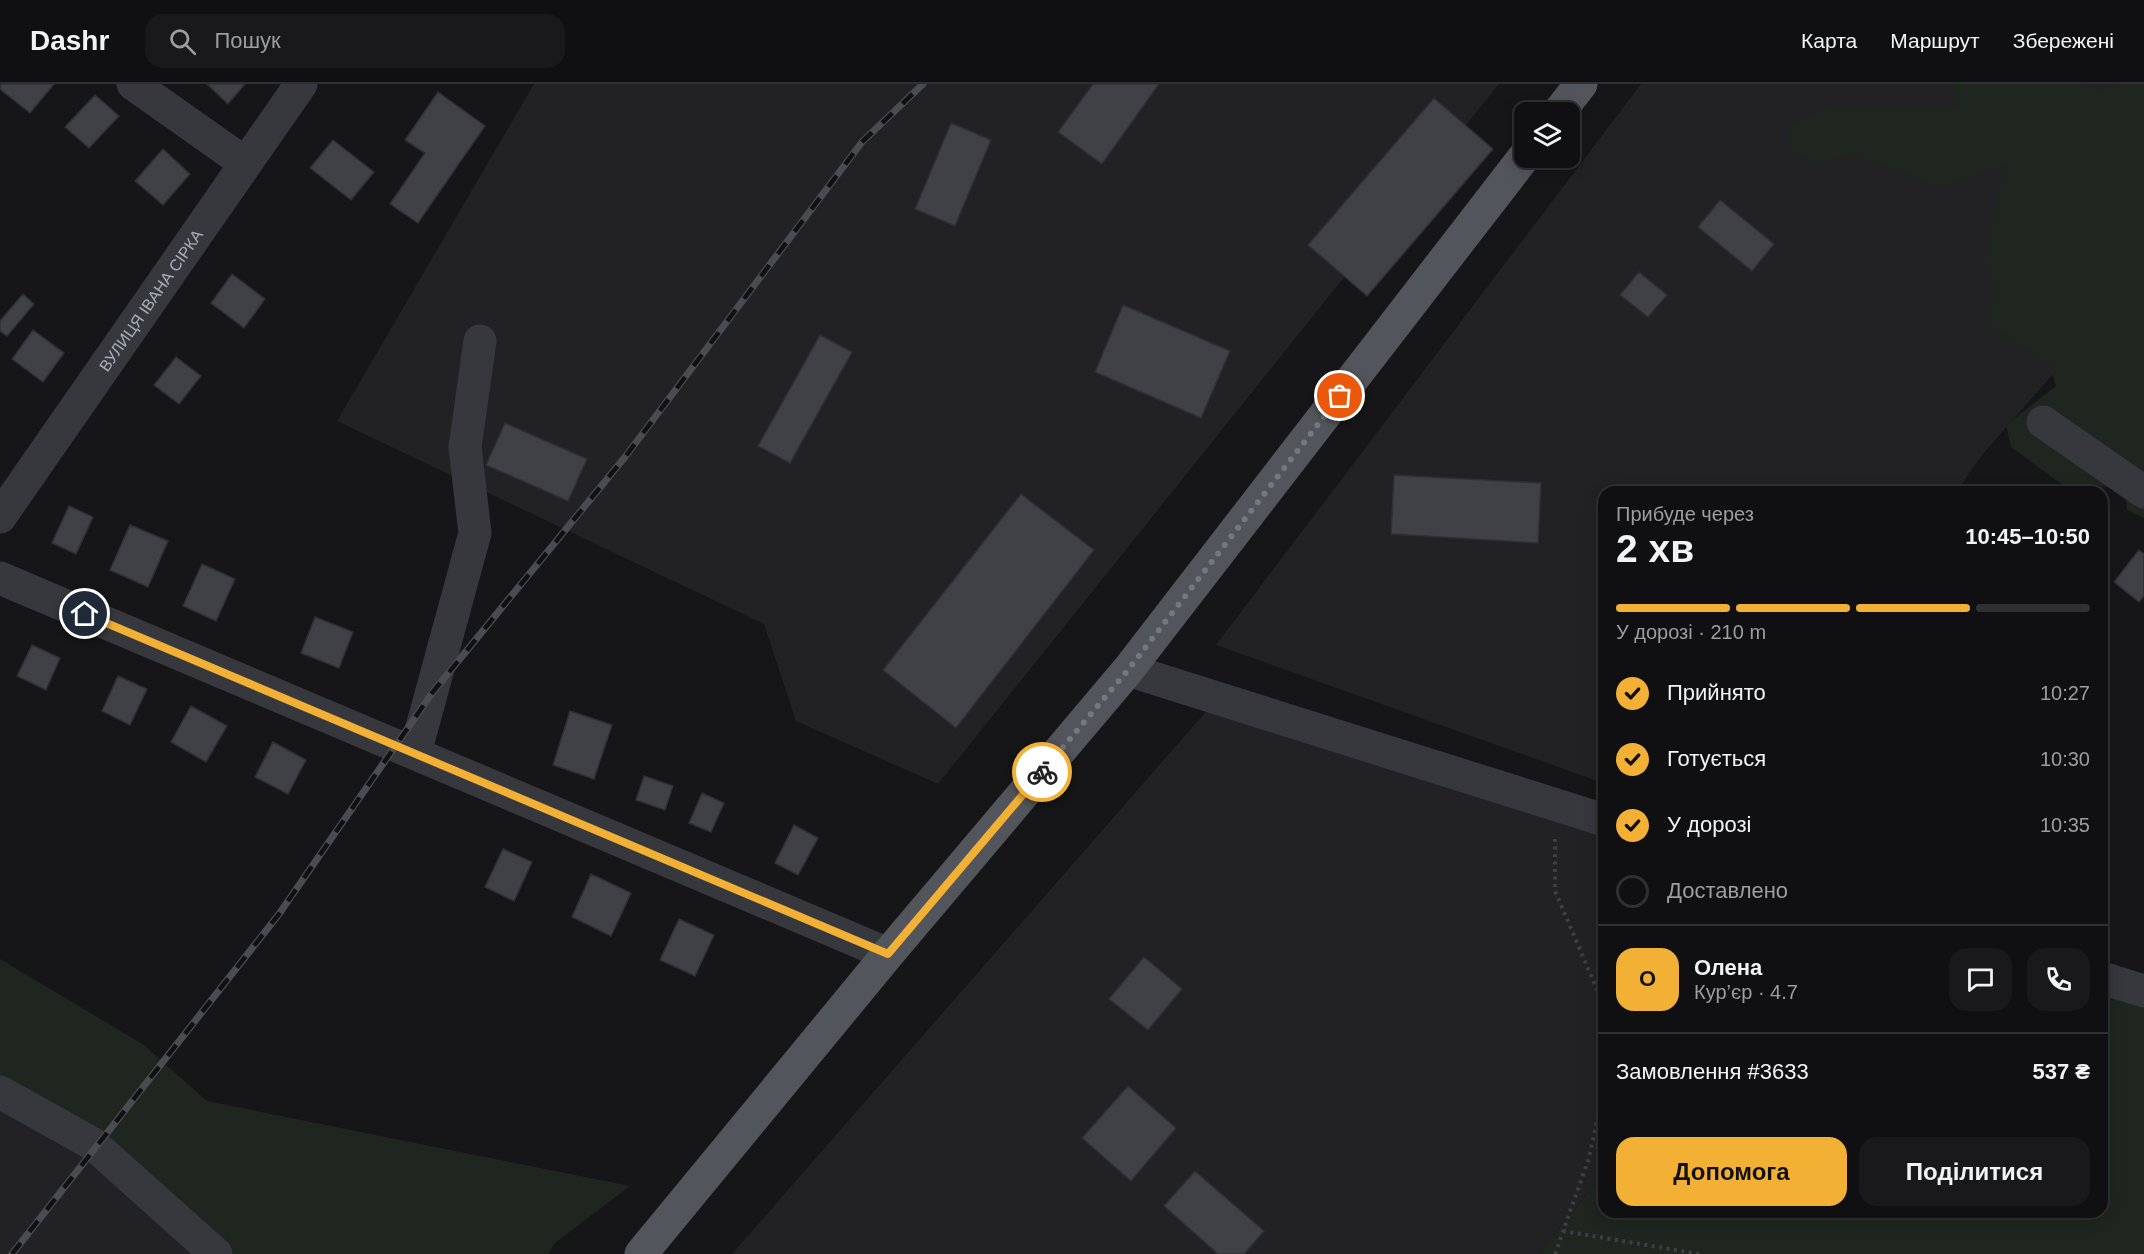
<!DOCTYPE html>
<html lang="uk">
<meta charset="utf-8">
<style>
:root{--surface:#101012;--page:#19191b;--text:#f1f3f6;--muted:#9c9d9f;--line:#303032;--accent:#f2b134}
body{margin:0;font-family:Arial,sans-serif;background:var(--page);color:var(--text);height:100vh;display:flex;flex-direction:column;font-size:22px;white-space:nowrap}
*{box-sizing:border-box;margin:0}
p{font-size:20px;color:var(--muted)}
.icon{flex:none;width:33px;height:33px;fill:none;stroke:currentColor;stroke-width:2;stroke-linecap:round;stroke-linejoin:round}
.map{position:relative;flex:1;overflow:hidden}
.sheet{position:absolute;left:1598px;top:402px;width:510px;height:732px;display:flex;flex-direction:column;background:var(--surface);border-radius:18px;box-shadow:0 3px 15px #0003,0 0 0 2px var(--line)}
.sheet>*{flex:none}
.controls{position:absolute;left:1514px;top:18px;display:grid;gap:12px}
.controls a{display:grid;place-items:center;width:66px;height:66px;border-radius:12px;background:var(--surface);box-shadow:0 3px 15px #0003,0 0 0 2px var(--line);font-size:30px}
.pin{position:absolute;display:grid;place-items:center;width:51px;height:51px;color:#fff;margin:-26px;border:3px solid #fff;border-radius:50%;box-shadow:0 2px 6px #0007}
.courier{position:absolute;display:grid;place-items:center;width:60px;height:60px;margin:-30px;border:4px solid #f2b134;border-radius:50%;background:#fff;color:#222;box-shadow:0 2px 8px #0007}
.headline em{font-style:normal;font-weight:700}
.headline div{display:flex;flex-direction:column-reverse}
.headline{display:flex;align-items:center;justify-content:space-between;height:102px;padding:0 18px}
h1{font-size:39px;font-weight:700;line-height:45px}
.bar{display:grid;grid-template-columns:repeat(4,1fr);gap:9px 6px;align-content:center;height:72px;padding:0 18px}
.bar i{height:8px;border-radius:4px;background:var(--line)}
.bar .selected{background:var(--accent)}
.bar p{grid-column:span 4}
.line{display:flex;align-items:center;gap:15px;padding:0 18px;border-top:2px solid var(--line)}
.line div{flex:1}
.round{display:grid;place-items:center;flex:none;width:63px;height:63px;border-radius:18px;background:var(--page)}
ol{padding:0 18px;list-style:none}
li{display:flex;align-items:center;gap:18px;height:66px}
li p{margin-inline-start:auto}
li .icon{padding:6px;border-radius:50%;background:var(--accent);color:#111;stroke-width:4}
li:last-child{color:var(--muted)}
li i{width:33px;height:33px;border:3px solid var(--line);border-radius:50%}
.cta{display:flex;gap:12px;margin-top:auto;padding:12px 18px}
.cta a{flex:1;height:69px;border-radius:18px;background:var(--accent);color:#111;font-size:24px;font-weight:700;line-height:69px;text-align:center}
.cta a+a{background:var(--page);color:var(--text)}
header{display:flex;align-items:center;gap:36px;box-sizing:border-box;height:84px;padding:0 30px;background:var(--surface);border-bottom:2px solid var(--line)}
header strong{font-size:28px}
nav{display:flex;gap:33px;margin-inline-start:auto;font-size:21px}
.search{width:420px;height:54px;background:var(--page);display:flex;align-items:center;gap:15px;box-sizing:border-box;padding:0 21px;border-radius:18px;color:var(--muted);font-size:22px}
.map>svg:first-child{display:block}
.built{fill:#222225}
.green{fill:#1e261f}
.building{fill:#404145;stroke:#303034;stroke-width:1.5}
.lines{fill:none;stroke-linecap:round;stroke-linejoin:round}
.path{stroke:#3d3f44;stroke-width:4;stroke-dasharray:3 4.5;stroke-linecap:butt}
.minor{stroke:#37383d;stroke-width:33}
.major{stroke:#53555c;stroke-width:33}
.rail-casing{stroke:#4a4c52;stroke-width:7}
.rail{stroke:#111113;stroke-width:4.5;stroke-dasharray:14;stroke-linecap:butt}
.done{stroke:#757880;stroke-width:6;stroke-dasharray:0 10.8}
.route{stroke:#f2b134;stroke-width:8}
.labels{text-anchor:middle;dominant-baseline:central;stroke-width:4.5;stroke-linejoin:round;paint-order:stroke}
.street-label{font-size:16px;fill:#a8adb8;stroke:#111113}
</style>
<header>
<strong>Dashr</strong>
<div class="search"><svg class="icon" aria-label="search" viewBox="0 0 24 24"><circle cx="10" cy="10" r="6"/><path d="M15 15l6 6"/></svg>Пошук</div>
<nav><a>Карта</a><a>Маршрут</a><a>Збережені</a></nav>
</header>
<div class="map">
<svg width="2144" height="1170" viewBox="0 0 2144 1170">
<rect width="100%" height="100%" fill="#161618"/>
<path class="built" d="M534 0H1499L938 700 796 637 764 540 337 337Z
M1641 0H2144V186L1982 371 1956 408H1604L1603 699 1216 561Z
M1217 615 1603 736V1091L1538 1170H732Z
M0 1008 216 1170H0Z"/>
<path class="green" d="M1956 0H2082L2098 7 2123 0H2144V434L2127 426 2125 403 2064 402 2011 363 2006 341 2056 302 2049 280 1989 241 1995 199 1983 178 2005 81 1941 104 1859 72 1808 78 1790 64 1788 41 1827 23 1957 24Z
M0 875 144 961 207 1017 630 1102 555 1159 548 1170H216L0 1008Z
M2102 894 2144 907V1170H1538L1603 1091 1604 1128H2102Z"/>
<path class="building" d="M1 0H54L30 29 0 5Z
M207 0H245L228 20Z
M1093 0H1159L1102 80 1058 48Z
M438 8 485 42 418 139 390 120 425 69 405 56Z
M95 11 119 32 89 64 65 43Z
M1434 14 1493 65 1367 212 1308 161Z
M951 39 991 56 955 142 915 125Z
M333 56 374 88 351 116 310 84Z
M163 65 190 90 163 121 135 97Z
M1720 116 1774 160 1752 187 1698 143Z
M1639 188 1667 211 1648 233 1620 211Z
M232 190 265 215 244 244 211 219Z
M23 210 34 220 7 252 0 247V237Z
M1123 221 1230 267 1201 334 1095 288Z
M33 246 64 269 43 298 12 275Z
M820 251 852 268 790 379 758 362Z
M176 273 201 292 179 320 154 301Z
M505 339 587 375 568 417 486 381Z
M1394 391 1541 399 1538 459 1391 450Z
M1021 410 1094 466 956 644 883 586Z
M69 422 93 433 76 470 52 459Z
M130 441 168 457 148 503 110 486Z
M2139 466 2144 470V512L2139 518 2114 498Z
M202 480 235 495 216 537 183 522Z
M315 533 353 548 339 584 301 569Z
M32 561 60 574 46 606 17 592Z
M118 592 147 605 130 641 102 627Z
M191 622 227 642 206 678 171 658Z
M570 627 612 641 594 695 553 681Z
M273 658 306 676 288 710 255 693Z
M644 692 673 702 665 726 636 716Z
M702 709 724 719 711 748 689 739Z
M794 741 818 754 798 791 775 779Z
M503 765 532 778 514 817 485 803Z
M591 790 631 809 611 852 572 833Z
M679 835 714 851 695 892 660 876Z
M1144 873 1182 905 1148 946 1109 915Z
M1128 1002 1176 1044 1131 1097 1082 1054Z
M1195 1087 1264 1147 1244 1170H1218L1164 1122Z"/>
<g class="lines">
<path class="path" d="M1555 755V807L1604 922
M1563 1147 1699 1170
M1555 1170 1589 1074 1604 1004"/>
<g class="minor">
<path d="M133 0 245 79"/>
<path d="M2043 338 2144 408"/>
<path id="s1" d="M0 433 301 0"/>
<path d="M0 494 888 870"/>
<path d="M1128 586 1604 736"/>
<path d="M415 669 475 449 465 363 480 257"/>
<path d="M2102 894 2144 907"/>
<path d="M0 1008 93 1060 216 1170"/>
</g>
<path class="major" d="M1559 28 1581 0
M641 1170 888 870 1128 586 1524 73"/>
<defs>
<path id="rail" d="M12 1170 279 830 432 609 625 373 862 58 923 0"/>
</defs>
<use href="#rail" class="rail-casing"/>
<use href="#rail" class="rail"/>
</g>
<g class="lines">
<path class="done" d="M1042 688 1128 586 1340 312"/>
<path class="route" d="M85 530 888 870 1042 688"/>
</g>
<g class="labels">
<g class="street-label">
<text stroke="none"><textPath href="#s1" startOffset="264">ВУЛИЦЯ ІВАНА СІРКА</textPath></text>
</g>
</g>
</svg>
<div class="controls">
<a><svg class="icon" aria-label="layers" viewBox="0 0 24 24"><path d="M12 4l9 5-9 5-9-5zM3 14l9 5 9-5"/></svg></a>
</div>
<div class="pin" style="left:1340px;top:312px;background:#ea580c"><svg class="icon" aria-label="bag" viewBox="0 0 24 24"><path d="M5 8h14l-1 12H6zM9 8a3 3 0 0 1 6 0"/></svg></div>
<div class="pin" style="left:85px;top:530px;background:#1f2937"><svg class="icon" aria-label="home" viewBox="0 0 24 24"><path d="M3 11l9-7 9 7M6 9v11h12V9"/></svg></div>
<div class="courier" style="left:1042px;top:688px"><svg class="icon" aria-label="bike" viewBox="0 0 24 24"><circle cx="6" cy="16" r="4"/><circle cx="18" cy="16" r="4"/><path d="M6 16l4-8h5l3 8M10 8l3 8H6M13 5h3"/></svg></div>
<section class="sheet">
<div class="headline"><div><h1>2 хв</h1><p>Прибуде через</p></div><em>10:45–10:50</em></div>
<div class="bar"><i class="selected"></i><i class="selected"></i><i class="selected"></i><i></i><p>У дорозі · 210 m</p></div>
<ol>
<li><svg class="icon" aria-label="check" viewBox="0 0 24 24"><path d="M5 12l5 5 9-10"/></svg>Прийнято<p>10:27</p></li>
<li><svg class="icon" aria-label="check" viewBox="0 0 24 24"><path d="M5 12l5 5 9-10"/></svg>Готується<p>10:30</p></li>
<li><svg class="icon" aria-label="check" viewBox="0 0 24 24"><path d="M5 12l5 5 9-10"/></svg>У дорозі<p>10:35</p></li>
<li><i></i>Доставлено</li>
</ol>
<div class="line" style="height:108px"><b class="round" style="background:var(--accent);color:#111">О</b><div><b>Олена</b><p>Кур’єр · 4.7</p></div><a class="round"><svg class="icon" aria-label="chat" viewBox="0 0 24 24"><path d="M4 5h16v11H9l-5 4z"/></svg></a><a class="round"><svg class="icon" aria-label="phone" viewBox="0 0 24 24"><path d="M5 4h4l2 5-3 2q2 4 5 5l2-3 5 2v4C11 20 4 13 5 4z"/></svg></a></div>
<div class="line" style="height:78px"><div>Замовлення #3633</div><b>537 ₴</b></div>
<div class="cta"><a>Допомога</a><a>Поділитися</a></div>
</section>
</div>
